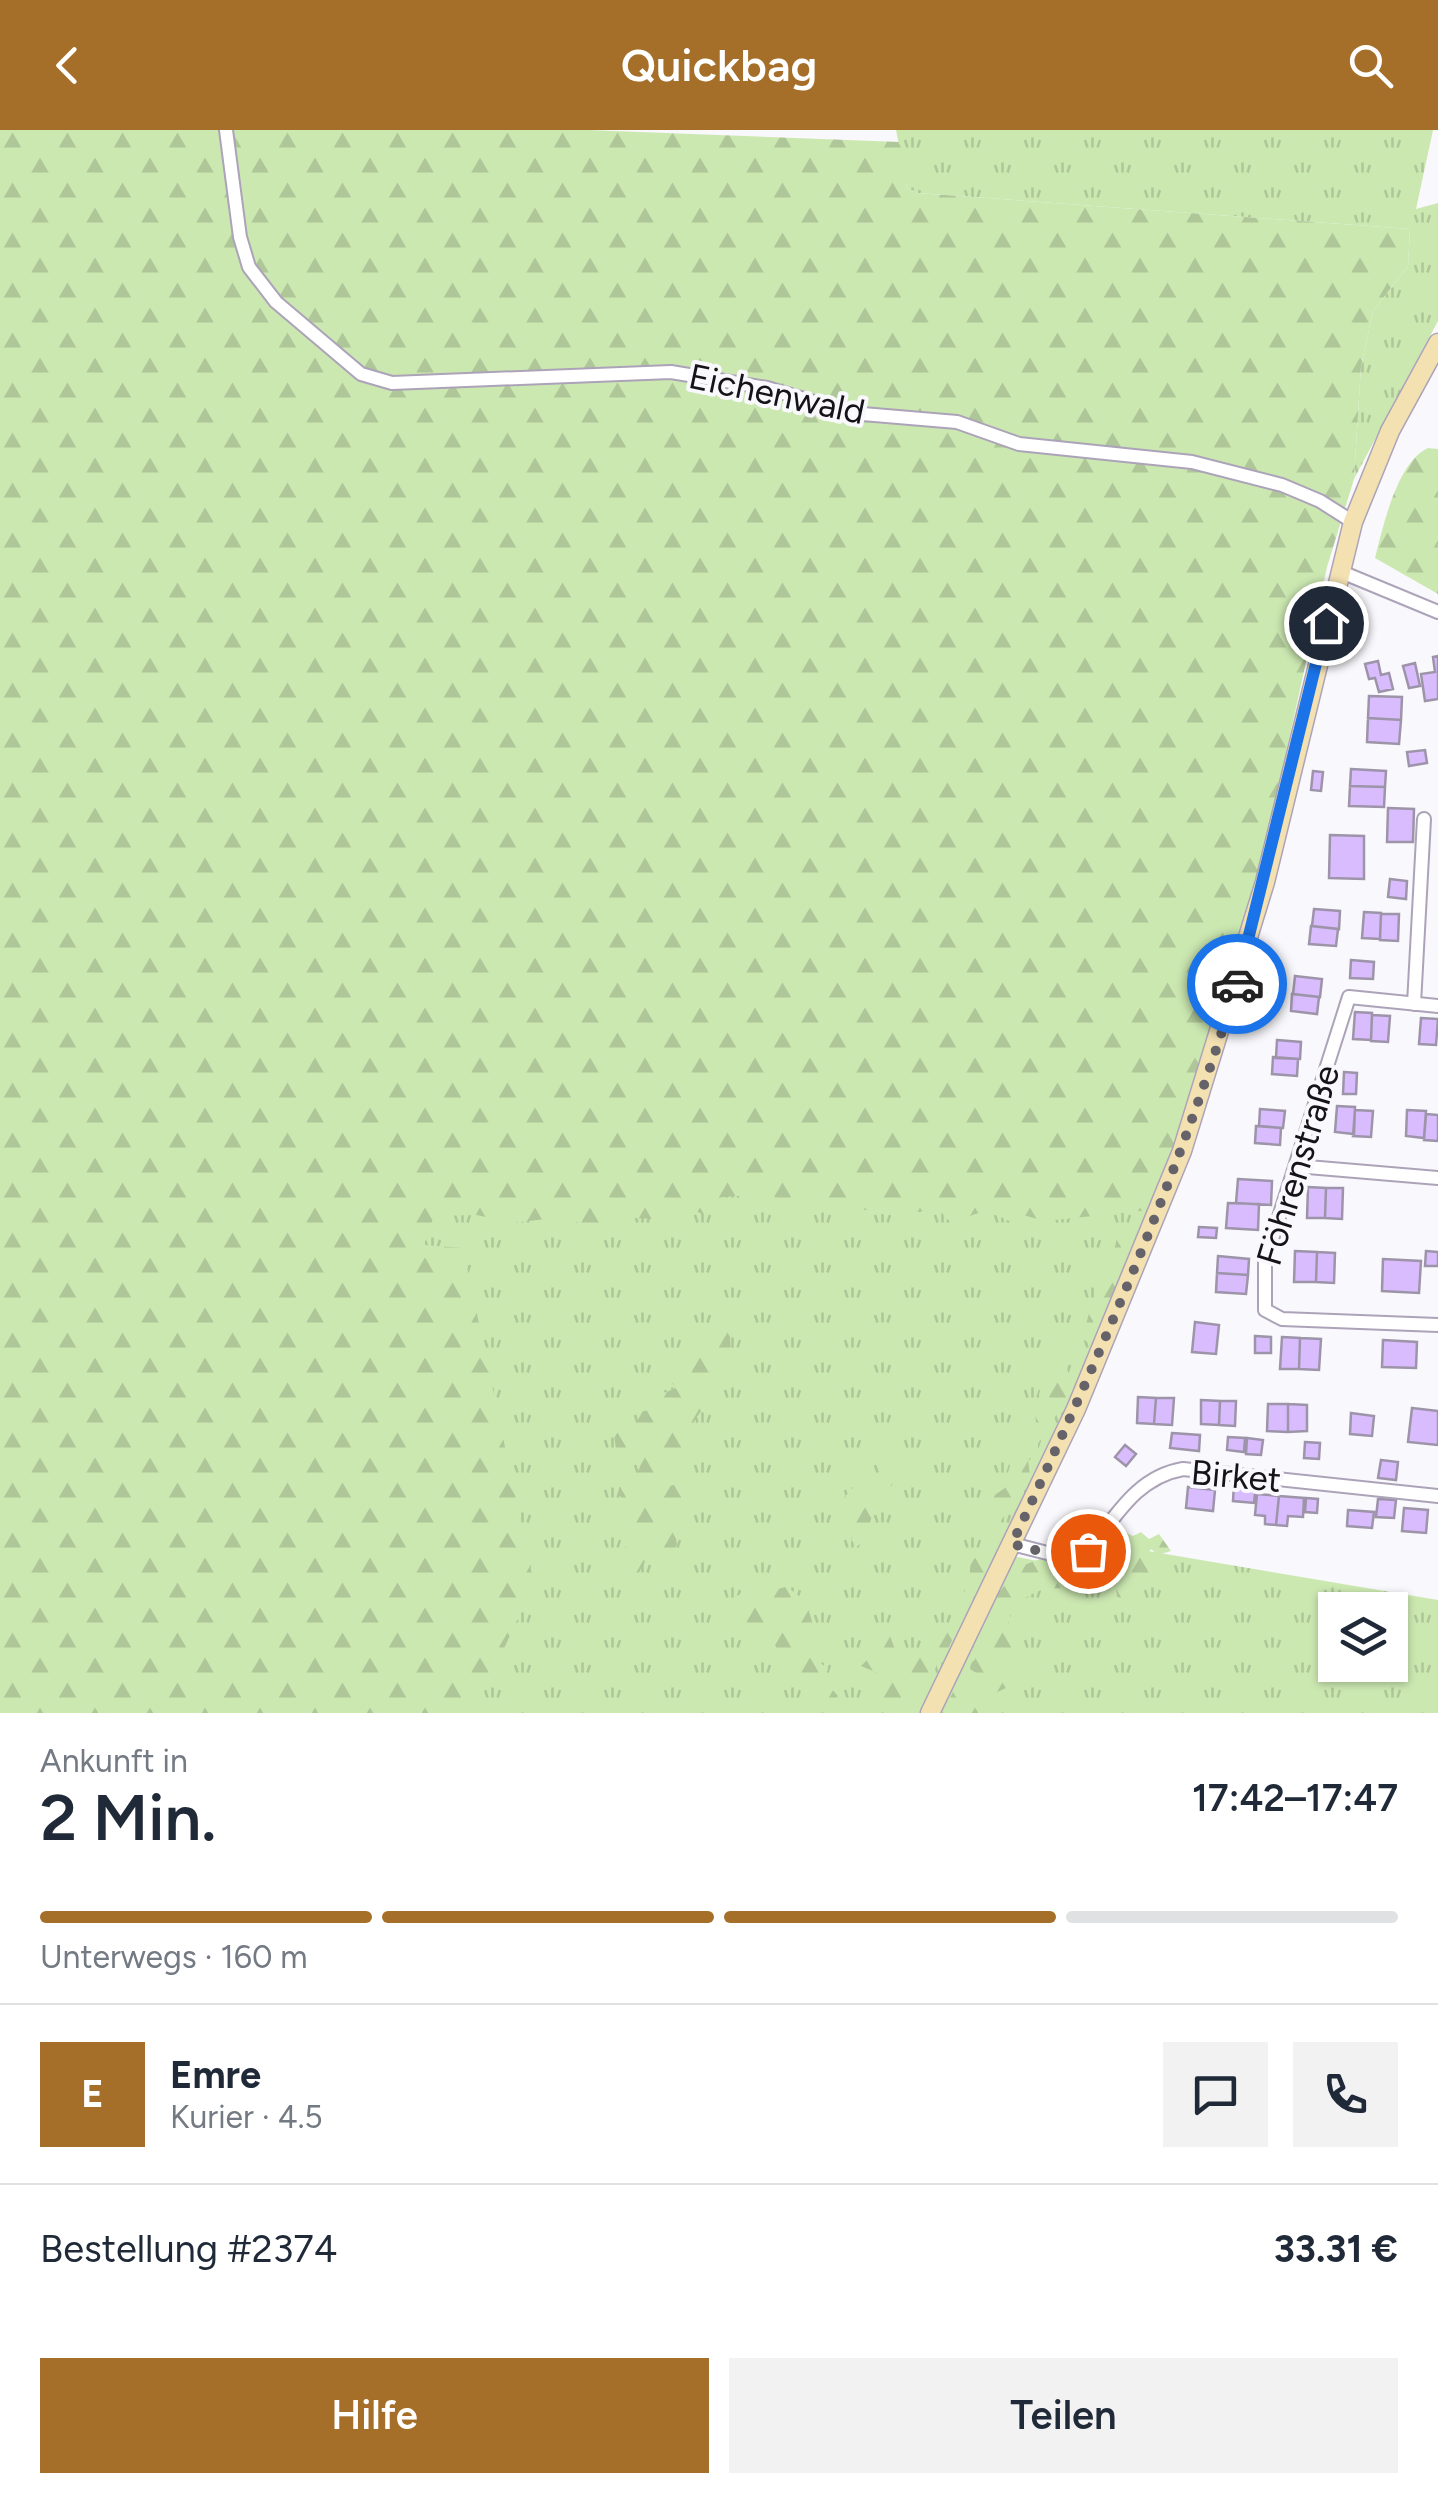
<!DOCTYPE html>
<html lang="de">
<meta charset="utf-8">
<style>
:root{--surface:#fff;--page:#f2f2f3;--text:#1f2937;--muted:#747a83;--line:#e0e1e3;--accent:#a56f29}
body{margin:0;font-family:Figtree,sans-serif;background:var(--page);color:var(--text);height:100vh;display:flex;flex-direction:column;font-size:38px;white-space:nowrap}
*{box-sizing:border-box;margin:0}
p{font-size:32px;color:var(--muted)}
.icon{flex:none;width:55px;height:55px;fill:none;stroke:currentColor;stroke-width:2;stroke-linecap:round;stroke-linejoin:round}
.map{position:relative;height:1583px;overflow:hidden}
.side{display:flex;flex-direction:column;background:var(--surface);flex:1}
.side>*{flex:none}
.fabs{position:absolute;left:1318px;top:1462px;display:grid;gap:20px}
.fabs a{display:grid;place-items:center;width:90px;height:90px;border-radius:0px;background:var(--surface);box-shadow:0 2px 8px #0004;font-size:50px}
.pin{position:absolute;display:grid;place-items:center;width:85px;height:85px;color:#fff;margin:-42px;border:5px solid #fff;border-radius:50%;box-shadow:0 2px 10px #0007}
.courier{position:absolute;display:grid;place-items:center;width:100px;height:100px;margin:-50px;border:8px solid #1a73e8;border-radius:50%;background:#fff;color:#222;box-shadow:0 2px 12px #0007}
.overview em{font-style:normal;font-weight:600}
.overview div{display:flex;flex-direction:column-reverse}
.overview{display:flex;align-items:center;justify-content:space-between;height:170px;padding:0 40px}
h1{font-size:65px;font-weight:600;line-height:75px}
.bar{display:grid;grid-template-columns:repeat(4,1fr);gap:15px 10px;align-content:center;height:120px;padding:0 40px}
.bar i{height:12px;border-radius:8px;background:var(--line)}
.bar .selected{background:var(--accent)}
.bar p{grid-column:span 4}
.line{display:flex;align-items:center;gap:25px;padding:0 40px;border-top:2px solid var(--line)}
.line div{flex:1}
.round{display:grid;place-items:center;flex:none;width:105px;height:105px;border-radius:0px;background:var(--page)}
.action{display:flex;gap:20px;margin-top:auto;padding:20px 40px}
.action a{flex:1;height:115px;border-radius:0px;background:var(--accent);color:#fff;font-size:40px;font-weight:600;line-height:115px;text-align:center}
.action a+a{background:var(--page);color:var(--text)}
header{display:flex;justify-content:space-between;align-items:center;height:130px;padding:0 40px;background:var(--accent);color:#fff;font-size:45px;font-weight:600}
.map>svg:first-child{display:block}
.grass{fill:url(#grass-tufts);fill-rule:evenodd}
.forest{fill:url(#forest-firs)}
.building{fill:#d9bcfe;stroke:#9d94aa;stroke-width:2.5}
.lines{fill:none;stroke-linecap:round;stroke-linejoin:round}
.minor-casing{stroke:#aca3b9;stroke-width:16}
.secondary-casing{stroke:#aca3b9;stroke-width:21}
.minor{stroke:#fff;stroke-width:12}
.secondary{stroke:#f3e1b2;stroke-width:18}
.done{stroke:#656269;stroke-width:10;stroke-dasharray:0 18}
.route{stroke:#1a73e8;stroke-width:12}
.labels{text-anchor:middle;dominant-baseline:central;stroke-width:8;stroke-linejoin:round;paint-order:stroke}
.street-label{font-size:35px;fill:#16121a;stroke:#f9f8fc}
</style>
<header><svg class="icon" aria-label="back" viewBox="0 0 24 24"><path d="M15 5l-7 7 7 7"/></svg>Quickbag<svg class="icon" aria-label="search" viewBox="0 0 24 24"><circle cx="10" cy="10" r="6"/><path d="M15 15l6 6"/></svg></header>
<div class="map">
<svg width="1438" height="1583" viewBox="0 0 1438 1583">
<defs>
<pattern id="grass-tufts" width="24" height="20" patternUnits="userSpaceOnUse" patternTransform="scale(2.5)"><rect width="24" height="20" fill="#cce8b1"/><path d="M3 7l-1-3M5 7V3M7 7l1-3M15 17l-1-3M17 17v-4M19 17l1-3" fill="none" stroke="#aec698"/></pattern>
<pattern id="forest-firs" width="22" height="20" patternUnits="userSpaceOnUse" patternTransform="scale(2.5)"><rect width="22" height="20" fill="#cce8b1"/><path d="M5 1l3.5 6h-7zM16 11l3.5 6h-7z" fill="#aec698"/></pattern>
</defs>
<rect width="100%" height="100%" fill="#f9f8fc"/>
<path class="grass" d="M896 0H1433L1416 79 1438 73V191L1354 349 1361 236 1373 181 1408 136 1410 99 918 63 907 58Z
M737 1063 1150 1080 1012 1426 1058 1435 1130 1418 1438 1470V1583H474L420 1078ZM1335 1480H1390V1535H1335Z"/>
<path class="forest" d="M0 0H588L900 12 907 58 918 63 1410 99 1408 136 1373 181 1361 236 1354 349 1327 437 1258 750 1180 1005 1150 1080 1045 1091 1023 1085 1009 1091C988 1079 972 1079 956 1098L939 1080 886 1085 837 1073 824 1080C799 1067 742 1062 715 1069L711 1081 702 1084 687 1077 667 1078 657 1089 633 1088 626 1097 546 1089 512 1093 477 1085 434 1086 424 1115 463 1118 534 1454 474 1583H0Z
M1428 318 1438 319V464L1375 428C1383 397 1397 332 1428 318Z
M1135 1094 1142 1100 1094 1214 1085 1211C1084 1171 1115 1138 1118 1100Z
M722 1198 730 1204 731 1231 710 1240 696 1273 701 1281 694 1291 700 1302 681 1319 658 1323 676 1340 663 1341 660 1350 670 1356 683 1352 692 1358 693 1384 671 1379 677 1414 673 1426 661 1425 649 1416 641 1424 645 1432 638 1444 622 1441 618 1430 626 1416 620 1406 629 1392 621 1384 630 1378 619 1365V1357H630L640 1337 616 1319 614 1305 622 1296 637 1301 638 1282 650 1280 659 1265 676 1258 669 1249 676 1241 668 1236 672 1220 680 1218 692 1228 703 1227 700 1216 710 1209 711 1200Z
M1053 1222C1091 1252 1054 1283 1038 1314V1323L1028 1331 1030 1345 1000 1392 1001 1400 993 1407 987 1439 948 1519 951 1525 939 1526 931 1554 924 1557 922 1574 914 1583H900L897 1573 881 1576 885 1546 861 1536 874 1523 871 1498H887L896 1522 911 1520 919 1525 923 1513 912 1505V1499L925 1495 940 1504C956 1487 973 1449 970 1430L984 1421V1402L991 1395 986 1383 994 1377 993 1366 1005 1358C1008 1336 1016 1312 1037 1300L1034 1276 1041 1275 1039 1264Z
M888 1325 897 1329 892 1355 868 1373 875 1380 870 1392 880 1412 872 1424 864 1421 863 1412 856 1417 851 1409 857 1402 845 1387 843 1369 855 1355 871 1357 881 1338 879 1332Z
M1113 1397 1133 1406 1141 1402 1149 1409 1159 1404 1171 1421 1158 1425 1151 1419 1144 1432 1154 1437 1146 1452 1125 1470 1117 1467 1116 1456 1102 1449C1059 1470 1049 1442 1009 1482L1012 1491 1006 1493 1009 1508 1016 1514 1012 1529 1016 1533 1006 1558 993 1564 1000 1583H946L945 1567 950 1568 958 1552 981 1556 987 1550 970 1539 971 1532 975 1530 976 1511 994 1486 998 1464 1019 1437 1040 1429 1097 1420Z
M785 1457C816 1470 813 1504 819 1532L828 1539 823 1549 838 1566 832 1575 816 1574 801 1563 799 1549 775 1537 776 1516 764 1515 763 1502 748 1500 744 1484 735 1481 736 1466 756 1459 768 1474 775 1460Z"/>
<path class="building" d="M1438 526V569L1425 571 1421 544 1435 542 1433 527Z
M1378 531 1381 545 1389 543 1393 559 1379 562 1375 548 1369 549 1365 534Z
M1415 533 1420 556 1409 558 1403 536Z
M1369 566 1402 567 1401 590 1368 588Z
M1368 588 1401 590 1399 614 1367 612Z
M1425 620 1427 633 1409 636 1407 622Z
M1351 639 1386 641 1385 657 1350 656Z
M1313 641 1323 642 1321 661 1311 660Z
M1350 656 1385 657 1384 677 1349 676Z
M1388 678 1414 679 1413 712H1387Z
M1330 705 1364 706V749L1329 748Z
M1390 749 1407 751 1406 769 1388 767Z
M1314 779 1340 781 1339 799 1312 796Z
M1364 782 1381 783 1380 809 1362 808Z
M1381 784H1399L1398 811 1380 810Z
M1311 796 1338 799 1336 816 1309 814Z
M1351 830 1374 832 1373 849 1350 848Z
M1295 846 1322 849 1320 867 1293 864Z
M1292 864 1319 867 1317 884 1291 881Z
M1355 882 1372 883 1371 910 1353 909Z
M1372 885 1390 886 1388 912 1371 911Z
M1421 888 1438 889 1436 915 1419 914Z
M1277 910 1301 912 1300 929 1276 928Z
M1273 927 1298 929 1297 946 1272 944Z
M1344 942 1357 943 1356 964H1343Z
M1337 976 1355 977 1354 1004 1335 1002Z
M1260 979 1285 981 1283 998 1259 996Z
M1355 980 1373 981 1371 1007 1353 1006Z
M1407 980 1426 981 1424 1008 1406 1006Z
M1426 984 1438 985V1011L1424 1010Z
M1256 996 1281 998 1280 1015 1255 1013Z
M1238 1049 1272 1051 1271 1075 1236 1073Z
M1308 1057 1326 1058 1325 1088H1307Z
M1326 1058H1343L1342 1089 1325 1088Z
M1228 1073 1259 1074 1258 1100 1226 1098Z
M1199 1097 1217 1098 1216 1108 1198 1107Z
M1295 1121 1317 1122 1316 1152H1294Z
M1426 1121 1438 1122V1136H1425Z
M1317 1122 1335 1123 1334 1153 1316 1152Z
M1218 1126 1249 1129 1248 1145 1217 1143Z
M1383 1129 1421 1131 1419 1163 1382 1161Z
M1217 1143 1248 1145 1246 1164 1216 1162Z
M1195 1192 1219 1195 1216 1224 1192 1222Z
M1255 1206 1271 1207V1223H1255Z
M1282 1207 1300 1208 1299 1239H1280Z
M1300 1208 1321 1209 1319 1240 1299 1239Z
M1383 1210 1417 1212 1416 1238 1382 1237Z
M1138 1267 1156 1268 1154 1294 1137 1293Z
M1156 1268H1174L1172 1295 1154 1294Z
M1201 1270 1220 1271 1219 1295 1201 1294Z
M1220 1271H1236L1235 1296 1219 1295Z
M1268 1274H1288V1302L1267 1301Z
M1288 1274 1307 1275V1301L1288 1302Z
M1412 1278 1438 1281V1315L1408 1312Z
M1351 1283 1374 1286 1372 1306 1350 1304Z
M1172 1303 1200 1305 1199 1321 1170 1318Z
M1228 1307 1245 1308 1244 1322 1227 1320Z
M1247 1308 1263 1310 1261 1325 1246 1324Z
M1305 1312 1320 1313 1319 1329 1304 1328Z
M1125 1315 1136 1324 1126 1336 1115 1327Z
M1381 1330 1398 1332 1396 1350 1378 1348Z
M1234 1354 1256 1355 1254 1373 1233 1371Z
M1188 1357 1215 1360 1213 1381 1186 1378Z
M1257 1364 1279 1366 1276 1395 1265 1394V1386L1255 1385Z
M1279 1366 1304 1368 1303 1387 1288 1386 1287 1396 1276 1395Z
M1306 1368 1318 1369 1317 1383 1305 1382Z
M1378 1369 1396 1370 1394 1388 1376 1387Z
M1404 1378 1428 1380 1426 1403 1402 1401Z
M1348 1380 1374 1382 1372 1398 1347 1396Z"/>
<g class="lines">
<defs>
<path id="minor" d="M226 0 240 107 249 137 276 172 361 244 392 253 671 242 767 258 851 283 957 292 1019 314 1192 332 1282 355 1320 371 1353 392
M1339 441 1438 482
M1414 874 1424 689
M1438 876 1349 867 1265 1131V1180L1282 1189 1438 1195
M1296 1036 1438 1048
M1012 1414 1059 1426 1088 1421C1116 1386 1137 1347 1183 1339L1438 1366"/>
<path id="secondary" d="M930 1583 1076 1279 1182 1021 1265 752 1353 392 1390 301 1438 213"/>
</defs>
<use href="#minor" class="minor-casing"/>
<use href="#secondary" class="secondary-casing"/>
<use href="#minor" class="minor"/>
<use href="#secondary" class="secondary"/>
</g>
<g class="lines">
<path class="done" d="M1088 1421 1059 1426 1012 1414C1098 1231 1178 1047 1237 854"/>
<path class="route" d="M1237 854 1326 493"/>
</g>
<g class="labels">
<g class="street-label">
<text transform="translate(777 264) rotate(12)">Eichenwald</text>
<text transform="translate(1298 1035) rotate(-73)">Föhrenstraße</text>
<text transform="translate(1236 1346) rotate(5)">Birket</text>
</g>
</g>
</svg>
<div class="fabs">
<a><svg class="icon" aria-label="layers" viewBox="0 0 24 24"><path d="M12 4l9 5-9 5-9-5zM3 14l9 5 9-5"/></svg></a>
</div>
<div class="pin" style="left:1088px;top:1421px;background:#ea580c"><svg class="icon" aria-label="bag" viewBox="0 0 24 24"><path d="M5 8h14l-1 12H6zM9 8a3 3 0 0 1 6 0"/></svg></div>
<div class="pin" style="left:1326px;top:493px;background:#1f2937"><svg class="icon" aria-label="home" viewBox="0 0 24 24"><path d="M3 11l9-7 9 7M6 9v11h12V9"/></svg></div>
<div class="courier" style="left:1237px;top:854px"><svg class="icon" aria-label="car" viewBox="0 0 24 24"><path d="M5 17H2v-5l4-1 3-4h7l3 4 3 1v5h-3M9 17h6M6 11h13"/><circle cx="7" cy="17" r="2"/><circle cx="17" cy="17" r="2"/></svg></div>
</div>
<section class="side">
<div class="overview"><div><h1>2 Min.</h1><p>Ankunft in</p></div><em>17:42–17:47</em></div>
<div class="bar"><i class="selected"></i><i class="selected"></i><i class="selected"></i><i></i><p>Unterwegs · 160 m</p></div>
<div class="line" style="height:180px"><b class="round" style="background:var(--accent);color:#fff">E</b><div><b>Emre</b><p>Kurier · 4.5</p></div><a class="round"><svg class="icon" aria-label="chat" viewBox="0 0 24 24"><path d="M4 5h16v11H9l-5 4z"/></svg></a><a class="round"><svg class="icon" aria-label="phone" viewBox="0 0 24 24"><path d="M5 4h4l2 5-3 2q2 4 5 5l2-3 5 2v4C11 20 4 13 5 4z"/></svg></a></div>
<div class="line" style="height:130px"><div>Bestellung #2374</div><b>33.31 €</b></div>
<div class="action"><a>Hilfe</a><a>Teilen</a></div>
</section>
